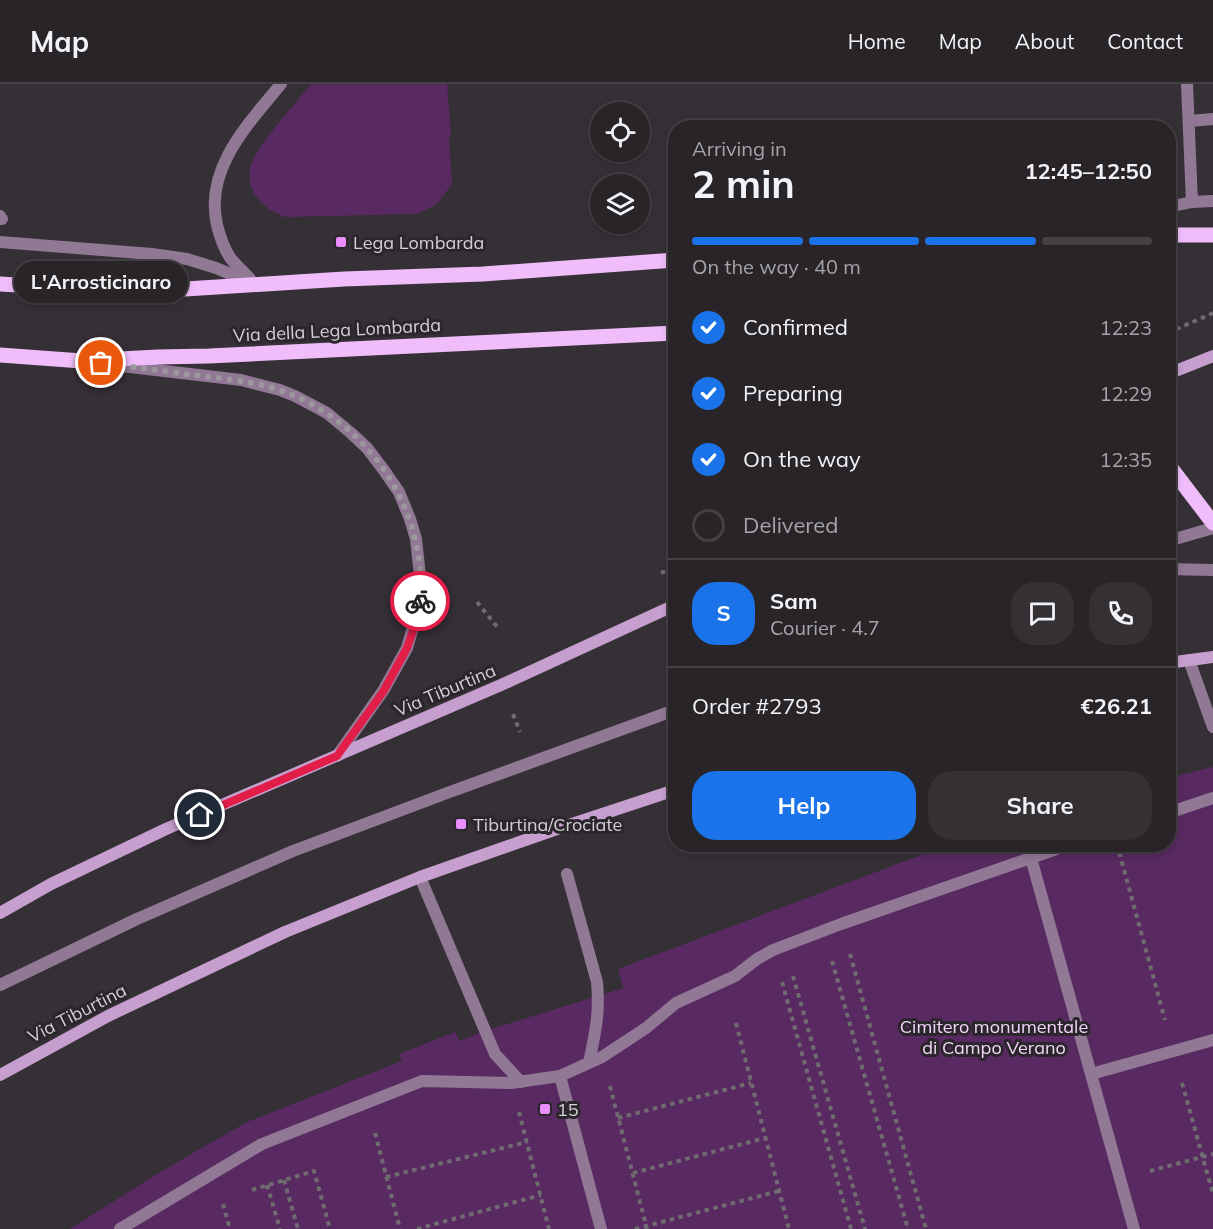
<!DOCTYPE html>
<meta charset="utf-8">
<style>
:root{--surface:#282428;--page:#343034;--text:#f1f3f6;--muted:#a5a4a8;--line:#444145;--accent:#1a73e8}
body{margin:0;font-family:Mulish,sans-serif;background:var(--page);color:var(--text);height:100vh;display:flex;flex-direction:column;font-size:22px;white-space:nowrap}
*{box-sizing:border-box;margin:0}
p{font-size:20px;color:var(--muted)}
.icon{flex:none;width:33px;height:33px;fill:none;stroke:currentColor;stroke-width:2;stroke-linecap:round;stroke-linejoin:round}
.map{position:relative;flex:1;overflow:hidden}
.details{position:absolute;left:668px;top:36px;width:508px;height:732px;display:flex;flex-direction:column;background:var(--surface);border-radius:24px;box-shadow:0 3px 9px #0003,0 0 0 2px var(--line)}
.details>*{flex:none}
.buttons{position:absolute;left:590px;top:18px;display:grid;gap:12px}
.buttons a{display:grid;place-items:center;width:60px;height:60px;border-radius:50%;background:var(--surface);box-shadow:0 3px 9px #0003,0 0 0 2px var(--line);font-size:30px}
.pin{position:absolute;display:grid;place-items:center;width:51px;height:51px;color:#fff;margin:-26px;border:3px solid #fff;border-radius:50%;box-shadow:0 2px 6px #0007}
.courier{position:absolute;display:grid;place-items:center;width:60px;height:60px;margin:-30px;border:4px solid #e11d48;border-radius:50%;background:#fff;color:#222;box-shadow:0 2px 8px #0007}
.bubble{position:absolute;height:42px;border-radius:21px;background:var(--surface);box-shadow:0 3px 9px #0003,0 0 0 2px var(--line);font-size:20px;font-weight:700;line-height:42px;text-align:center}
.headline em{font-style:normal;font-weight:700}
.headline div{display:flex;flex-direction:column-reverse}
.headline{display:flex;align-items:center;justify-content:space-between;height:102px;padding:0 24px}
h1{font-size:39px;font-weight:700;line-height:45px}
.bar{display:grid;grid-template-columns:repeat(4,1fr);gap:9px 6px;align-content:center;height:72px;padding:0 24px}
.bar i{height:8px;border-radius:4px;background:var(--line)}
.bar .current{background:var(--accent)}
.bar p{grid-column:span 4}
.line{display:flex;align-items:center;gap:15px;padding:0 24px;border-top:2px solid var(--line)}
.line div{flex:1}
.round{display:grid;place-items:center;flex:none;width:63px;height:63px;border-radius:24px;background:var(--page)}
ol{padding:0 24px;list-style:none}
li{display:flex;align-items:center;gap:18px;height:66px}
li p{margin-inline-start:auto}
li .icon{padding:6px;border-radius:50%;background:var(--accent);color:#fff;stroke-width:4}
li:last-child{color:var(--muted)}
li i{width:33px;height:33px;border:3px solid var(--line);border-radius:50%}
.cta{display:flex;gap:12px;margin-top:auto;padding:12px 24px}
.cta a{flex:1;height:69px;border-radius:24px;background:var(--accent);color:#fff;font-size:24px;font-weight:700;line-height:69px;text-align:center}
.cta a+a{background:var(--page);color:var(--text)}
header{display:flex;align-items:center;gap:36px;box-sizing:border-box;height:84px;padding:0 30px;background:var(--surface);border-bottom:2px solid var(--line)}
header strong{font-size:28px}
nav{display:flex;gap:33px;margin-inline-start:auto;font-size:21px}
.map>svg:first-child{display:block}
.green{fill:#582a61}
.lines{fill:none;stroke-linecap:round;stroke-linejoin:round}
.path{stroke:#706b71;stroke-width:4;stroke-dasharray:4.5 4.5;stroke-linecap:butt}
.service{stroke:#917895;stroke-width:12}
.pedestrian{stroke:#917895;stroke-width:12}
.minor{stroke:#917895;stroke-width:12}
.secondary{stroke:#c69fce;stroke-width:12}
.primary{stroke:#f0bdfa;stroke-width:15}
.done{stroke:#9c989d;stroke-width:6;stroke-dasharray:0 10.8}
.route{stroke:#e11d48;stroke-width:8}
.poi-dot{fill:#ea8dfd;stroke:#2b262c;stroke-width:2}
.labels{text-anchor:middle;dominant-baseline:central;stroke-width:6;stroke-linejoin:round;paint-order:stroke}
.poi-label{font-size:18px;fill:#d3d0d4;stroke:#2b262c;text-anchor:start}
.street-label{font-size:18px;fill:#d3d0d4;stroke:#2b262c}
.park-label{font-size:18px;fill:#f2d4f8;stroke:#2b262c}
</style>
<header>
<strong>Map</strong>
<nav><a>Home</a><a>Map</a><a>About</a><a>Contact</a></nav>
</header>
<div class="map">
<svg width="1213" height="1145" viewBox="0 0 1213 1145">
<rect width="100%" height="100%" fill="#353036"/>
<path class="green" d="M311 0H447L451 50 449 54 452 100 437 120 417 130 285 133C263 125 246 109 250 84 254 64 297 18 311 0Z
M1213 683V1145H70L160 1088 247 1038 402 977 399 970 455 948 459 957 485 947 623 904 618 885 932 767 951 760H1168L1169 694Z"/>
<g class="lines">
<path class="path" d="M1168 249 1213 229
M661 489 675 483
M477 518 499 545
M513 630 520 648
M1117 760 1165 936
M850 870 926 1145
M832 877 908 1145
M793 892 865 1145
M782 898 851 1145
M736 939 789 1145
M1182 999 1213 1110
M610 1002 647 1145
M519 1028 549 1145
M618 1034 751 999
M375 1049 400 1145
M1150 1087 1213 1070
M633 1089 765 1054
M386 1093 527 1058
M284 1096 298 1145
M267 1101 280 1145
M252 1106 314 1087 330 1145
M223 1120 230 1145
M417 1145 541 1111
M635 1145 779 1107"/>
<path class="service" d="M1168 123 1192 118 1213 117
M1168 457 1213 444
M1168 485 1213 486
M1189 576 1213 643
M1168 729 1213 714
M1031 774 1134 1145
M567 790 597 898C600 929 595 950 589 979
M420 793 495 970 521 998
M0 901 137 835 293 767 447 709 675 626
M1091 990 1213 956
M560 992 601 1145
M120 1145 262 1060 422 997 511 999 560 992 602 973 646 944 676 919 735 892 757 875 773 866 841 840 1071 760"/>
<path class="pedestrian" d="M0 132 2 135"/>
<path class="minor" d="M1187 0 1192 118
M1189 37 1213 35
M0 158 152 170 187 175 216 184 254 200
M250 195C244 188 237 182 231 175 224 165 220 153 217 141 204 85 248 40 281 0
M113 281 241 296 280 306 295 312 327 329 351 349 367 364 383 385 399 408 410 435 416 455 421 501 419 522 407 564 383 607 337 672"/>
<path class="secondary" d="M1168 290 1213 272
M1168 579 1213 573
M0 829 51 800 166 745 501 601 675 521
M0 991 108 932 285 848 420 793 557 745 675 706"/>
<path class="primary" d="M1168 151H1213
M0 200 102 206 154 207 344 195 483 190 675 176
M0 271 82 277 158 273 209 272 675 249
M1168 380 1213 439"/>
</g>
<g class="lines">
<path class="done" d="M101 279C138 283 174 289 210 293 235 296 259 299 282 307 368 337 428 426 420 517"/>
<path class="route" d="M200 731 337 672 383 608 407 564 414 544 420 517"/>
</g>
<g class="poi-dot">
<rect x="335" y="152" width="12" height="12" rx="3"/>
<rect x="455" y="734" width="12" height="12" rx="3"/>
<rect x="539" y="1019" width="12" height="12" rx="3"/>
</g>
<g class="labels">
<g class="poi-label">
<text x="353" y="158">Lega Lombarda</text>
<text x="473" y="740">Tiburtina/Crociate</text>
<text x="557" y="1025">15</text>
</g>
<g class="street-label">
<text transform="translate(337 246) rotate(-3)">Via della Lega Lombarda</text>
<text transform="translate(445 606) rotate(-23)">Via Tiburtina</text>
<text transform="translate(77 929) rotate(-27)">Via Tiburtina</text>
</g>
<g class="park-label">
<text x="994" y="942">Cimitero monumentale<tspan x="994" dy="21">di Campo Verano</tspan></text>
</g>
</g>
</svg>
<div class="buttons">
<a><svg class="icon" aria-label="locate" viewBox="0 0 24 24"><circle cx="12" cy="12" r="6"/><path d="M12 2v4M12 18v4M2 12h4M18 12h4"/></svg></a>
<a><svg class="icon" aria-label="layers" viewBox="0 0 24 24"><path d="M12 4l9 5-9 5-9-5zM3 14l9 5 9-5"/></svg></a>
</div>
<div class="pin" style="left:101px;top:279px;background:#ea580c"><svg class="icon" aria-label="bag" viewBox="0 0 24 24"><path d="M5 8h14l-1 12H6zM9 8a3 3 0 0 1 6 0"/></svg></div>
<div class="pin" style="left:200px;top:731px;background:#1f2937"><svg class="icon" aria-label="home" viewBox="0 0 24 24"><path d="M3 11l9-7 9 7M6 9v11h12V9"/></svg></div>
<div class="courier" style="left:420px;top:517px"><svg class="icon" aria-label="bike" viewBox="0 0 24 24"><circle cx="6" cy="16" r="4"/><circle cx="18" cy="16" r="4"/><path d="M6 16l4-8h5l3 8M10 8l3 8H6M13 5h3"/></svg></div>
<div class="bubble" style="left:14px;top:177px;width:174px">L'Arrosticinaro</div>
<section class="details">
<div class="headline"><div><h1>2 min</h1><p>Arriving in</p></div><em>12:45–12:50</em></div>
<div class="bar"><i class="current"></i><i class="current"></i><i class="current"></i><i></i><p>On the way · 40 m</p></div>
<ol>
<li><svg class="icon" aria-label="check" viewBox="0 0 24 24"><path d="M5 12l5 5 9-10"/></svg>Confirmed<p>12:23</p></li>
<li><svg class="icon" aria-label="check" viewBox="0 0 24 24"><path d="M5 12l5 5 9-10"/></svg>Preparing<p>12:29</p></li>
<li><svg class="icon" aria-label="check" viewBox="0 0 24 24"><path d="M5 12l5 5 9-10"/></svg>On the way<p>12:35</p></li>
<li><i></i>Delivered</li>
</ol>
<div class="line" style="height:108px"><b class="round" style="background:var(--accent);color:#fff">S</b><div><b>Sam</b><p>Courier · 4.7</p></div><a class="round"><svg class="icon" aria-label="chat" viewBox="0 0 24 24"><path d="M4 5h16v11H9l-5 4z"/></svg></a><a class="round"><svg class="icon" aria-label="phone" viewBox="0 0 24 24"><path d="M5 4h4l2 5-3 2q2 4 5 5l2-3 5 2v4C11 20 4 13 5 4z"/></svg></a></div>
<div class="line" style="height:78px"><div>Order #2793</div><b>€26.21</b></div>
<div class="cta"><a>Help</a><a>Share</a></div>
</section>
</div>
